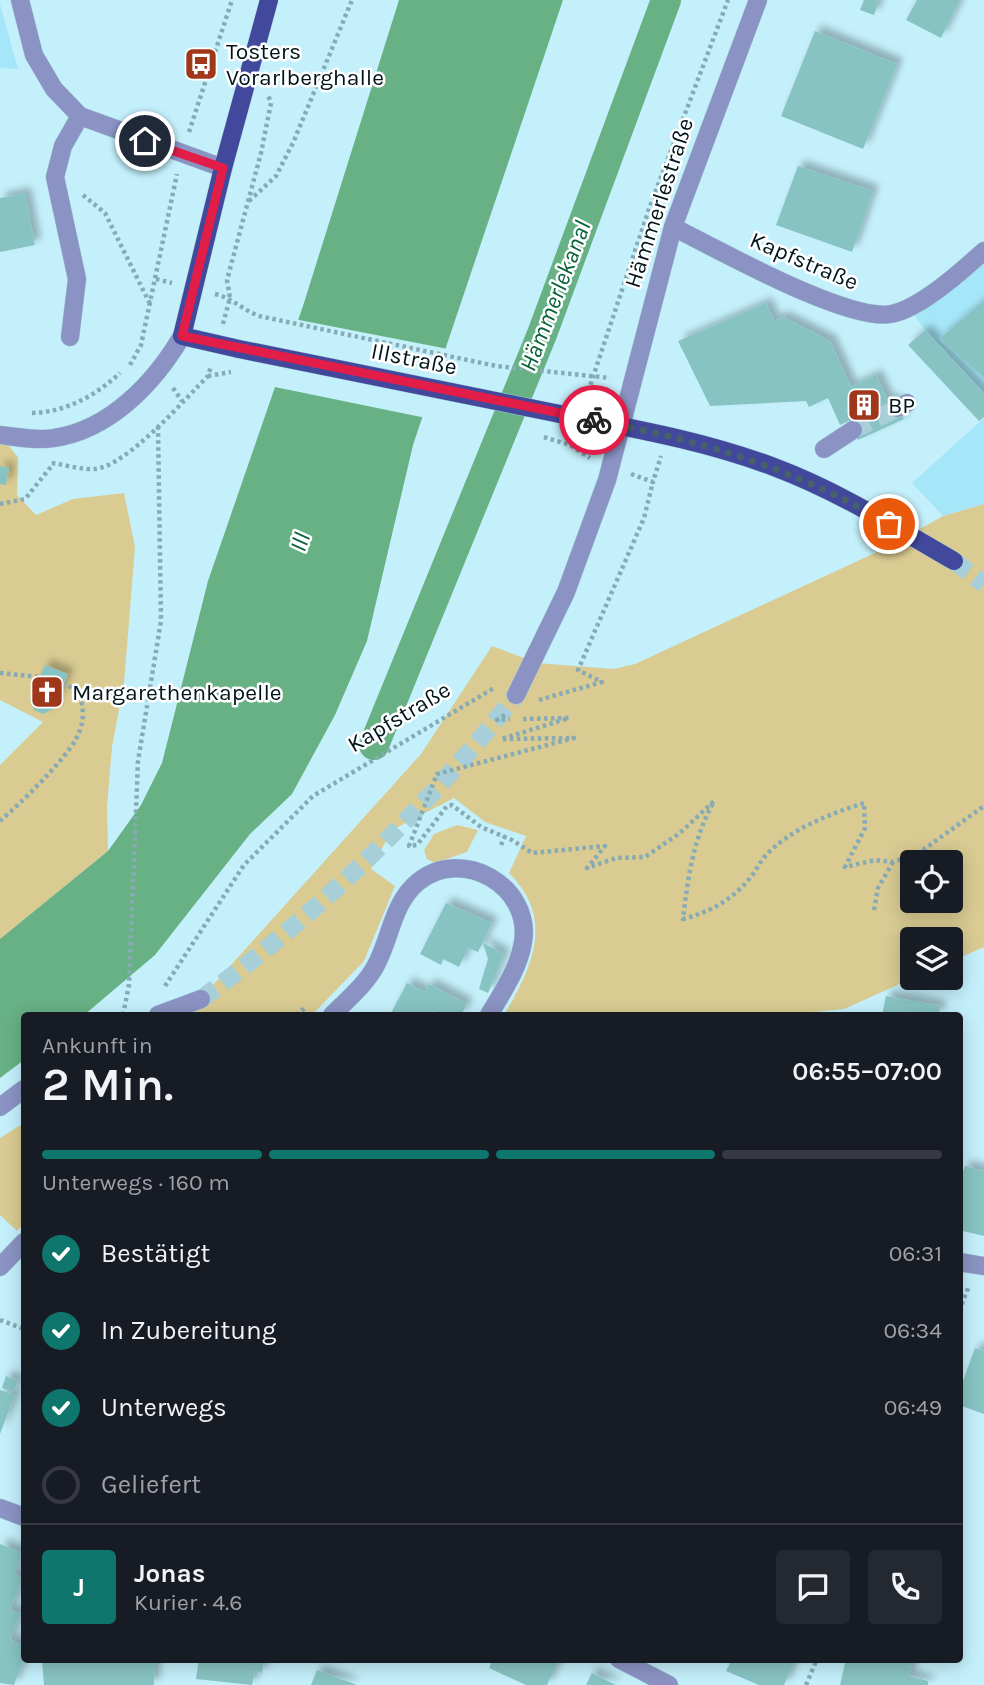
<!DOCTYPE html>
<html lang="de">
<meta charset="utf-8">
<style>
:root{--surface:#171b24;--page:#242831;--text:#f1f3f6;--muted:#9ea1a6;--line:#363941;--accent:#0f766e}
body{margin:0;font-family:Karla,sans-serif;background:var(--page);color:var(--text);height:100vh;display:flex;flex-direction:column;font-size:26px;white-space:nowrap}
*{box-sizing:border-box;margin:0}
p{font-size:23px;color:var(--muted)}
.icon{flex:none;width:38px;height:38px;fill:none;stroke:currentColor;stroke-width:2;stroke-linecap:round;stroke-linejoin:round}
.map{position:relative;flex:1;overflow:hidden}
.sheet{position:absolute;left:21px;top:1012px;width:942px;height:651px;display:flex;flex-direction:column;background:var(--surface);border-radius:7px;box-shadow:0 4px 18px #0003}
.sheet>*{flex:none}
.buttons{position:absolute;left:900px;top:850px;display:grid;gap:14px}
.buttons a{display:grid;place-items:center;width:63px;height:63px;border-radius:7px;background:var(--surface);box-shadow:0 4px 18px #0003;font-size:35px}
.pin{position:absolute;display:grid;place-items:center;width:60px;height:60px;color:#fff;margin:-30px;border:4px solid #fff;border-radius:50%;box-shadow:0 2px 7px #0007}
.courier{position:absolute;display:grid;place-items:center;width:70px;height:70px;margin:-35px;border:5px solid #e11d48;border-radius:50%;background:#fff;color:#222;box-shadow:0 2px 9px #0007}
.head em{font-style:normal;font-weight:600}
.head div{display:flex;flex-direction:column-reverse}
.head{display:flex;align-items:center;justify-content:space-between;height:119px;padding:0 21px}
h1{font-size:46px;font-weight:600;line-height:52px}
.bar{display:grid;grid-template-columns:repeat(4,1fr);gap:10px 7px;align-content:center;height:84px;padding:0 21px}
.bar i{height:9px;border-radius:5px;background:var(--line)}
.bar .current{background:var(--accent)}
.bar p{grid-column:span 4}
.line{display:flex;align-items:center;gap:18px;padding:0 21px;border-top:2px solid var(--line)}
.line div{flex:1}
.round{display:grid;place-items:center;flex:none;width:74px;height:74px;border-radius:7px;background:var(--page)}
ol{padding:0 21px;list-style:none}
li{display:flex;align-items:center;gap:21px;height:77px}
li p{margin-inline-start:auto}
li .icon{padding:7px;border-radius:50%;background:var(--accent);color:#fff;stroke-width:4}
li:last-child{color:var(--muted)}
li i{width:38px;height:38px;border:4px solid var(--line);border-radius:50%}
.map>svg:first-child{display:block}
.built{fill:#a5e7f9}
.green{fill:#d9cb92;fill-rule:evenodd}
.water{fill:#68b185}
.pier{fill:#c4f0fc}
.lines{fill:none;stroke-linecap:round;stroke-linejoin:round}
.canal{stroke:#68b185;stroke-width:30}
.building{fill:#88c3c3;filter:url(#shadow)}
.minor-tunnel{stroke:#a7cfda;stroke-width:18;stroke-dasharray:18 9;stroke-linecap:butt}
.major-tunnel{stroke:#a7cfda;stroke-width:18;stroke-dasharray:18 9;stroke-linecap:butt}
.minor-casing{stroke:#a5cdd8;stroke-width:19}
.major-casing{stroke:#a5cdd8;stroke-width:19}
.path{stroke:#87abb5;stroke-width:4.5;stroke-dasharray:3.5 3.5;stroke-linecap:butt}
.minor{stroke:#8a93c3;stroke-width:18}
.major{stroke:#42499d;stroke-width:18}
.major-bridge-casing{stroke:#a5cdd8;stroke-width:19;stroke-linecap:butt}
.major-bridge{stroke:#42499d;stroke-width:18}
.done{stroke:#456169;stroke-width:7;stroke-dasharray:0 12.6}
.route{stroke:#e11d48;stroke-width:9}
.labels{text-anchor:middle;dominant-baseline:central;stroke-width:5;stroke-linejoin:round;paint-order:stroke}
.poi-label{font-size:23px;fill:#01141a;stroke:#fff;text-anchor:start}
.street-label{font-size:23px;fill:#01141a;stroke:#fff}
.water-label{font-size:24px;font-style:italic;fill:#096339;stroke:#fff}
</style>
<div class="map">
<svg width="984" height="1685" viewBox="0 0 984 1685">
<defs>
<filter id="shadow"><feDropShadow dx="6" dy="-6" stdDeviation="3.5" flood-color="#0004"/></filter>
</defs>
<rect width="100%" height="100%" fill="#c4f0fc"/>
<path class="built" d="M0 4 18 69 0 68Z
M984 251V392L925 330 908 307Z
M984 418V504L943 516 912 483Z"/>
<path class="green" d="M0 435 18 457 17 495 36 515 73 499 124 493 135 547 124 683 112 747 107 807 108 851 0 939V765L43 722 0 700Z
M984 504V947L950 962V940H912L913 978 844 1009 784 1015H504C533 966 555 919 509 873L526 836 485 822 454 798 392 830 371 869 395 886 364 961 312 1015H186L421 754 492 646 537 663 614 669 635 664 890 546 943 516ZM912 863H950V901H912Z
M457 825 478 830 467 852 435 863 427 859 424 850 434 834Z
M24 1123V1223L17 1231 0 1215V1138Z"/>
<path class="water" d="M399 0H563L413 445 367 641 335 715 292 794 250 834 155 955 90 1010 84 1015H24V1060L0 1078V939L108 851 141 805 162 763 208 581 303 306Z"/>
<path class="pier" d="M294 319 448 349 426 418 270 386Z"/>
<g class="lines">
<path class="canal" d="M374 745 542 334 666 0"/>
</g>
<path class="building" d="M864 0H876L878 4 874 15 860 10Z
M917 0H960L941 38 906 20Z
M815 31 897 64 863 149 781 116Z
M798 166 873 191 852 252 776 225Z
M25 193 35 245 0 252V198Z
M984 301V378L939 339Z
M766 303 774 321 783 317 830 341 851 387 876 375 888 401 894 399 904 419 858 440 849 421 840 425 828 398 809 407 806 401 710 406 678 341Z
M925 330 984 394V417L979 421 908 345Z
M0 466 9 468 6 485 0 484Z
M45 665 68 674 53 709 43 714 34 710 30 699Z
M446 903 492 923 478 952 468 948 459 967 443 959 441 965 420 954Z
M483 943 504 954 488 993 479 989 488 959Z
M407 983 425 992 429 984 467 1004 461 1015H442L434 1011 432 1015H390Z
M886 996 940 1006 939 1015H882Z
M965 1166 984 1171V1236L959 1230V1182Z
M975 1348 984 1351V1414L959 1405V1392Z
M6 1376 18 1381 13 1392 2 1388Z
M0 1390 15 1395 0 1434Z
M0 1544 22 1553 14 1574 23 1578 10 1610 20 1614 10 1640 24 1646V1660L14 1685 0 1683Z
M42 1659H155L154 1685H44Z
M199 1659H264L262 1673 255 1671 252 1685 196 1679Z
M493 1659H559L547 1685H526L489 1668Z
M732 1659H795L784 1685H759L726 1671Z
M846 1659H913L909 1676 928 1681V1685H840Z
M317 1670 357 1685H311Z
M592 1673 616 1685H586Z"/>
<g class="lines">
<path class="minor-tunnel" d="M853 430 898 408
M201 999C319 913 425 810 516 695"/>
<path class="major-tunnel" d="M954 561 984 584"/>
<defs>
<path id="minor" d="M20 0 34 55 54 89 80 116 223 168
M673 227C717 249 847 322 891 314 920 309 963 270 984 251
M70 337 77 279 55 177 63 146 80 116
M898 408 907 403
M0 435C17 437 38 441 54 438 110 430 155 382 182 336
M824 449 853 430
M516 695 566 592 607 480 673 227 758 0
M158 1015 201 999
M332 1015C347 1000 365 985 375 967 391 939 392 903 418 882 462 846 532 886 523 942 519 968 502 993 489 1015
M0 1107 24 1089
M959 1262 984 1266
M0 1267 24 1242
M0 1508 24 1517
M619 1659 669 1685"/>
<path id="major" d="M239 349 182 336 223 168 269 0
M555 413C630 428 702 440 774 467 838 491 895 527 954 561"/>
</defs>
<use href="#minor" class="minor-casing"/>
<use href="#major" class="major-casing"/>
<path class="path" d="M189 132 232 0
M83 195 105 213 150 304
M249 201 276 176 293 143 352 0
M156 279 172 283
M215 294C232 298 243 310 259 316L496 366 610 378
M223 324 230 298 227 280 261 153 271 103 268 95
M130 365 141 345 177 174
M208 376 231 372
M173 388 182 401
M586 398 649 209 728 0
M32 413C66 412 95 396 120 373
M544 437 570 445 590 458
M52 463C66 465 82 470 95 469 127 466 185 399 208 376L211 366
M631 474 653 482 661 456
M0 504 25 499 54 463
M0 673 40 677
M539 700 602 682 578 670 644 518 653 482
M505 715 497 720 510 719
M523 719 569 718 501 739 574 738 437 774 409 846 417 845 447 806 452 805 481 827 512 840 532 853 605 846 587 868 616 858 645 857 680 833 714 801C693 839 688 877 683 919 710 912 732 900 750 878 757 870 761 859 769 852 795 827 830 814 864 803L865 828 845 867 875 860 893 862 919 853 984 806
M0 821C21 803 63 762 76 739 87 720 86 691 64 684
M501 845 505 836
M874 910 878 888 893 862
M165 986 244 865 313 796 494 688
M123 1015 129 985 138 761 161 621 158 427
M296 1015 306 1007
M959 1311 969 1286
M0 1320 24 1329
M806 1685 817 1659"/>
<use href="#minor" class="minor"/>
<use href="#major" class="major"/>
<defs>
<path id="major-bridge" d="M239 349 555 413"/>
</defs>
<use href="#major-bridge" class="major-bridge-casing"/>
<use href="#major-bridge" class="major-bridge"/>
</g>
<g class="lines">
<path class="done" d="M594 420C699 440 797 469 889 524"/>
<path class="route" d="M145 141 223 168 182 336 594 420"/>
</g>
<defs>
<symbol id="bus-square" viewBox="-11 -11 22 22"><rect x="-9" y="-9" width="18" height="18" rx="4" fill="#9f371a" stroke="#fff"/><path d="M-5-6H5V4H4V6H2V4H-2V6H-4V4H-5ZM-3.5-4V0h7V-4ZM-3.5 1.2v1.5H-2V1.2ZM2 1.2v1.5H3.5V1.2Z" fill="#fff"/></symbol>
<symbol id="building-square" viewBox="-11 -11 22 22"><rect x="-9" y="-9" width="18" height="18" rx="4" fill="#9f371a" stroke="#fff"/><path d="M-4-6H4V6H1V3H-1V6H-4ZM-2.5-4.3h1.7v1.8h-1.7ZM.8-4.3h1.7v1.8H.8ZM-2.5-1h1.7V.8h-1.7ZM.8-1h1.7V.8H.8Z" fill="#fff"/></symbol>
<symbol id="church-square" viewBox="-11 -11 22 22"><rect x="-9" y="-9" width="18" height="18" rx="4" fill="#9f371a" stroke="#fff"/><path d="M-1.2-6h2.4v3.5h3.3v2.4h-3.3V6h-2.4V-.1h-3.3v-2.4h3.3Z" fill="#fff"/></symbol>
</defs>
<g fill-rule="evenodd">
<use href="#bus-square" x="182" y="45" width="38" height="38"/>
<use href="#building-square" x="845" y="386" width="38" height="38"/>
<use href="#church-square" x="28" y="673" width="38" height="38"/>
</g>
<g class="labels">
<g class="poi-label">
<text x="226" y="51">Tosters<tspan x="226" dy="26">Vorarlberghalle</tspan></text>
<text x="888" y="405">BP</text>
<text x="72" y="692">Margarethenkapelle</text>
</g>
<g class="street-label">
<text transform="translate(659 203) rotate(-72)">Hämmerlestraße</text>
<text transform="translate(804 261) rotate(23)">Kapfstraße</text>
<text transform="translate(414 359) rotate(11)">Illstraße</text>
<text transform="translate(399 717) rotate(-31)">Kapfstraße</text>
</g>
<g class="water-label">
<text transform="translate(555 296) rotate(-69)">Hämmerlekanal</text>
<text transform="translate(300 542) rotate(-71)">Ill</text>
</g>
</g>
</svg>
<div class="buttons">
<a><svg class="icon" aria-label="locate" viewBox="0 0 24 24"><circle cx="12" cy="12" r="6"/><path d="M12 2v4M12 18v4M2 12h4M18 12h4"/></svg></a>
<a><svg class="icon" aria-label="layers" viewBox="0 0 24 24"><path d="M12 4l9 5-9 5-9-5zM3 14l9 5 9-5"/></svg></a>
</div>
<div class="pin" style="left:889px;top:524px;background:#ea580c"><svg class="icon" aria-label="bag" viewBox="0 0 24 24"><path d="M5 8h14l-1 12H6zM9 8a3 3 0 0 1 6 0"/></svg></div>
<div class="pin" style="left:145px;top:141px;background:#1f2937"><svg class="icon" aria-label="home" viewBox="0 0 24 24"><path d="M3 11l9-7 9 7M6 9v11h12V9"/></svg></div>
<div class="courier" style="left:594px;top:420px"><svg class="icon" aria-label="bike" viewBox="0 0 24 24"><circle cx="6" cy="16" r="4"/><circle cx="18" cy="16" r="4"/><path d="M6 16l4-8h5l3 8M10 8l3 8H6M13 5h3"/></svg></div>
<section class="sheet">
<div class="head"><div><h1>2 Min.</h1><p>Ankunft in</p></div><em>06:55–07:00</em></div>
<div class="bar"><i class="current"></i><i class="current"></i><i class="current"></i><i></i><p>Unterwegs · 160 m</p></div>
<ol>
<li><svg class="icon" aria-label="check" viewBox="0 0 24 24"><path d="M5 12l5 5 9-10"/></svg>Bestätigt<p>06:31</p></li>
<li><svg class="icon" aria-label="check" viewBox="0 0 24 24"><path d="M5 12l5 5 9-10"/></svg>In Zubereitung<p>06:34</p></li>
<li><svg class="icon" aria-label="check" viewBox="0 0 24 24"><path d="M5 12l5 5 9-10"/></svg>Unterwegs<p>06:49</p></li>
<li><i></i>Geliefert</li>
</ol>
<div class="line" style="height:126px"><b class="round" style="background:var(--accent);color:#fff">J</b><div><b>Jonas</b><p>Kurier · 4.6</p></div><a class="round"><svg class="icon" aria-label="chat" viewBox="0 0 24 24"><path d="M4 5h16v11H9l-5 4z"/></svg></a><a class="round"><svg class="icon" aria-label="phone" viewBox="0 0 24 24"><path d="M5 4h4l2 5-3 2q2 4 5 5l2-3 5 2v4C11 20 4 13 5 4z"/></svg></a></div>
</section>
</div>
